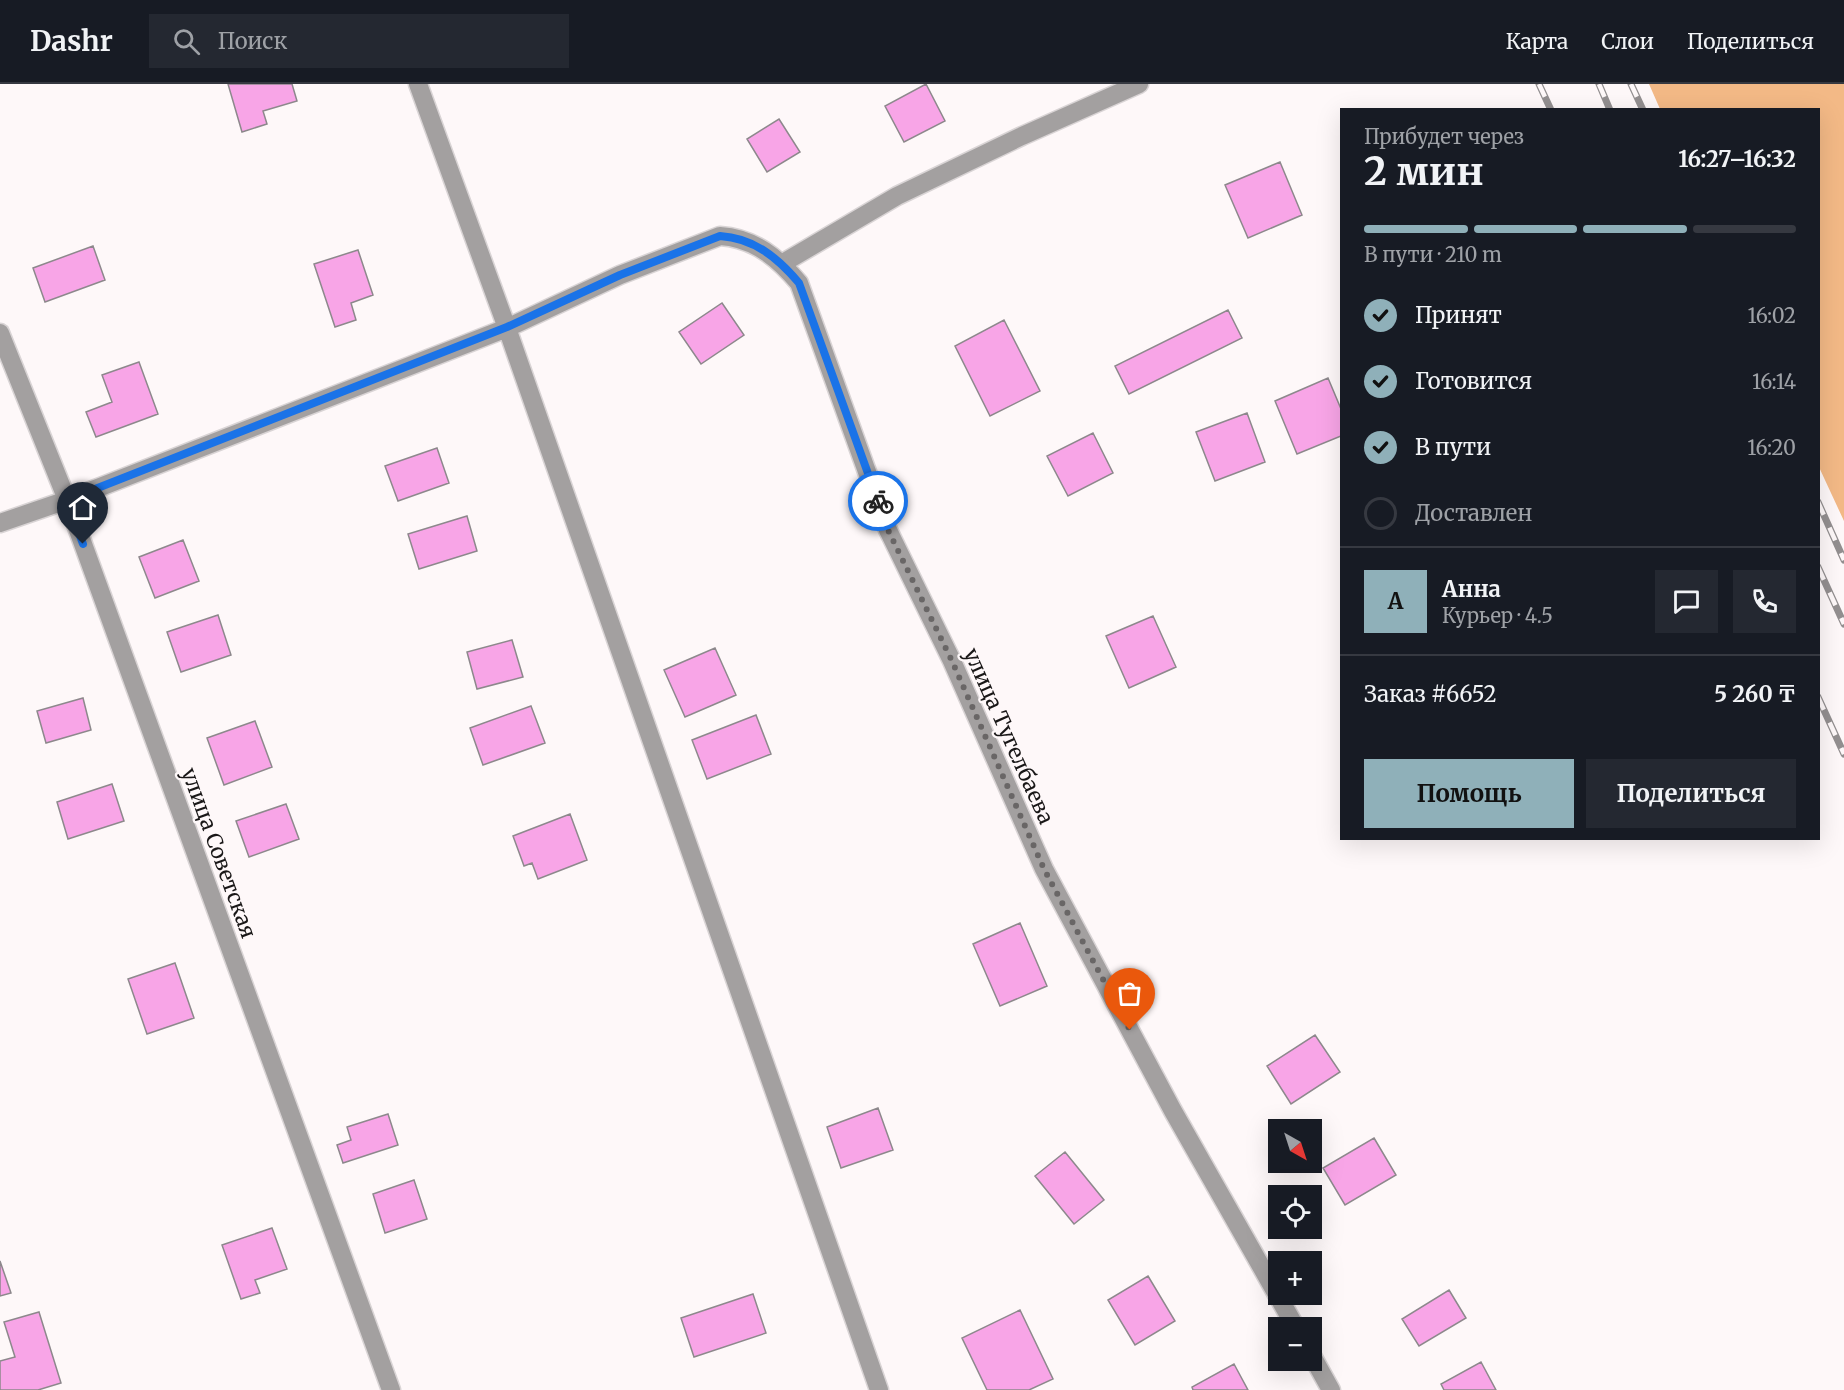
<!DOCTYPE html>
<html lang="ru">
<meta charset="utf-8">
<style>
:root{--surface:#171b24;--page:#242831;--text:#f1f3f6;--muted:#9ea1a6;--line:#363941;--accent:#8fb0b9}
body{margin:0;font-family:Merriweather,serif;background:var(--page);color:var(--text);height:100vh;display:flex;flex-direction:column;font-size:22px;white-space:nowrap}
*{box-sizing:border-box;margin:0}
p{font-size:20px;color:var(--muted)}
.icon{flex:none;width:33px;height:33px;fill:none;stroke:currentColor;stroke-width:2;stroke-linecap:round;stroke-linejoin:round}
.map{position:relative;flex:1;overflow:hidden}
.drawer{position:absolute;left:1340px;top:24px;width:480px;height:732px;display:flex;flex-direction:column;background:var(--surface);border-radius:0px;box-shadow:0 6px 24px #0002}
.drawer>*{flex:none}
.needle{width:39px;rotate:141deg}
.controls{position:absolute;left:1268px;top:1035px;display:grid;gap:12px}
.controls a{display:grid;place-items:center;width:54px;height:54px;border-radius:0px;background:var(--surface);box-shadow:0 6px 24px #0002;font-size:30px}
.pin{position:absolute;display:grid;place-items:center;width:51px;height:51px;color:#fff;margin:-62px -26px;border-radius:50% 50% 50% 0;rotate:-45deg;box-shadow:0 0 6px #0007}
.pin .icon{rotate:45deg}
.courier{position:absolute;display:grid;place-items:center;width:60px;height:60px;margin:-30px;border:4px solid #1a73e8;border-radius:50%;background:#fff;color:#222;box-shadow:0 2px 8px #0007}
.headline em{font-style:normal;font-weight:700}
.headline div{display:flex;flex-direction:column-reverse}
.headline{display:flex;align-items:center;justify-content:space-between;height:102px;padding:0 24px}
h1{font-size:39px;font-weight:700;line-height:45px}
.bar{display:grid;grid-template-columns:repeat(4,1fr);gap:9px 6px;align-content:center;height:72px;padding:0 24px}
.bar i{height:8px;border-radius:4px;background:var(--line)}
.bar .current{background:var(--accent)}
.bar p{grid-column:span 4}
.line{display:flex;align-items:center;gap:15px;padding:0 24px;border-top:2px solid var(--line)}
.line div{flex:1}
.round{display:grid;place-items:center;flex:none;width:63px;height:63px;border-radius:0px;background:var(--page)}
ol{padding:0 24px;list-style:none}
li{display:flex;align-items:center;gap:18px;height:66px}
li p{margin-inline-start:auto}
li .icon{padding:6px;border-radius:50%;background:var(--accent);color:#111;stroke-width:4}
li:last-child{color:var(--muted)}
li i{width:33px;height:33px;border:3px solid var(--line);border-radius:50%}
.button{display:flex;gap:12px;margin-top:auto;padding:12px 24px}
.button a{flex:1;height:69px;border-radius:0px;background:var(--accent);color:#111;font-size:24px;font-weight:700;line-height:69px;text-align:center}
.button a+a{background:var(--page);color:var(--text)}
header{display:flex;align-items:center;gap:36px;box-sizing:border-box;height:84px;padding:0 30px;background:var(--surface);border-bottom:2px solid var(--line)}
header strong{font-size:28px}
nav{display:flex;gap:33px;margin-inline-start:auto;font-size:21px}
.search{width:420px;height:54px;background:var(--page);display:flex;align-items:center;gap:15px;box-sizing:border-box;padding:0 21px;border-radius:0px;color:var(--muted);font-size:22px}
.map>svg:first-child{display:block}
.green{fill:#f3b986}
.building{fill:#f8a5e7;stroke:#8d888c;stroke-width:1.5}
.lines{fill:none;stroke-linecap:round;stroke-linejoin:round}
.lane-casing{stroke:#d9d4d5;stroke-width:21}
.street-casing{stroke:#d9d4d5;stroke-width:21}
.lane{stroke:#a3a0a0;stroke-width:18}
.street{stroke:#a3a0a0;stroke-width:18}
.rail-casing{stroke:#938f90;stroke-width:7}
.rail{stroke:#fef8f9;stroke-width:4.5;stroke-dasharray:14;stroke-linecap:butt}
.done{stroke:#696666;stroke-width:6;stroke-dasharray:0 10.8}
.route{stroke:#1a73e8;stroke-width:8}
.labels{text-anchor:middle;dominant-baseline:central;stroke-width:4.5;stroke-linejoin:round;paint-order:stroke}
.street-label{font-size:21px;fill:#191717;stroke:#fef8f9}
</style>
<header>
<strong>Dashr</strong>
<div class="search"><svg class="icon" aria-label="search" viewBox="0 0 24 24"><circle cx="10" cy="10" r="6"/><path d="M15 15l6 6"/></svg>Поиск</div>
<nav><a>Карта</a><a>Слои</a><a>Поделиться</a></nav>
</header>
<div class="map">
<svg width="1844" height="1306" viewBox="0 0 1844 1306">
<rect width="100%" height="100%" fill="#fef8f9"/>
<path class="green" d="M1649 0H1844V437L1818 381V26L1660 25Z"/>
<path class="building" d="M228 0H292L297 17 263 27 267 40 242 48Z
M926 0 945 37 904 58 885 22Z
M779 35 800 68 767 88 747 55Z
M1280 78 1302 131 1248 154 1225 101Z
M93 162 105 196 45 218 33 184Z
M358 166 373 211 351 219 356 236 335 243 314 180Z
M722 219 744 251 701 280 679 248Z
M1228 226 1242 254 1129 310 1115 282Z
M1004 236 1040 307 990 332 955 262Z
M139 278 158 330 96 353 86 328 112 318 102 291Z
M1328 294 1341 325V352L1297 370 1275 317Z
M1247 329 1265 378 1215 397 1196 348Z
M1093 349 1113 389 1068 412 1047 372Z
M437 364 449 399 398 417 385 382Z
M467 432 477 467 419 485 408 450Z
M183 456 199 497 155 514 139 473Z
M218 531 231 571 181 588 167 548Z
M1153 532 1176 583 1129 604 1106 552Z
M512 556 523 593 477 605 467 568Z
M715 564 736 611 685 633 664 586Z
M83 614 91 646 46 659 37 627Z
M531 622 545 659 483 681 470 644Z
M756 631 771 670 707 695 692 656Z
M255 637 272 683 224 701 207 654Z
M112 700 124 737 68 755 57 718Z
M286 720 299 755 249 773 236 737Z
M570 730 587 776 538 795 532 779 524 782 513 752Z
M1020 839 1047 902 1000 922 973 860Z
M175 879 194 934 147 950 128 895Z
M1315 951 1340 988 1291 1020 1267 982Z
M878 1024 893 1066 841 1084 827 1043Z
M388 1030 398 1061 343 1079 337 1061 351 1056 347 1043Z
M1374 1054 1396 1091 1345 1121 1323 1084Z
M1065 1068 1104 1116 1074 1140 1035 1092Z
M414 1096 427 1135 385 1149 373 1110Z
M272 1144 287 1185 255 1196 260 1209 241 1215 222 1161Z
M0 1177 11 1209 0 1212Z
M1148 1192 1175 1237 1135 1261 1108 1216Z
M1449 1206 1466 1234 1419 1262 1402 1235Z
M753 1210 766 1249 694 1273 681 1234Z
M1020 1226 1053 1295 1029 1306H987L962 1254Z
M39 1228 61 1299 38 1306H0V1277L15 1273 4 1238Z
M1481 1278 1496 1306H1444L1441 1300Z
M1234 1280 1248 1306H1193L1192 1303Z"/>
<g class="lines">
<defs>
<path id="lane" d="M783 179 897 112 1022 52 1139 0"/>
<path id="street" d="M418 0 507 244 879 1306
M0 249 67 416 391 1306
M0 439 67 416 507 244 620 191 720 152C754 154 778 174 799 199L888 446 952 577 1044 785 1173 1027 1296 1244
M1311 1270 1331 1306"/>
</defs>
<use href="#lane" class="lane-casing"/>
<use href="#street" class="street-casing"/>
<use href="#lane" class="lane"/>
<use href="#street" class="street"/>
<defs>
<path id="rail" d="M1539 0 1551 26
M1599 0 1610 26
M1631 0 1643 26
M1818 418 1844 476
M1818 483 1844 540
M1818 613 1844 670"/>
</defs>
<use href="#rail" class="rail-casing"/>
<use href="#rail" class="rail"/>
</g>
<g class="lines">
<path class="done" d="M878 417 888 446 952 577 1044 785 1130 946"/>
<path class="route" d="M83 460 67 416 507 243 620 191 720 152C754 154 778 174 799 199L878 417"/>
</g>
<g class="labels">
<g class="street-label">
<text transform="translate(1009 652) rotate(66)">улица Тугелбаева</text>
<text transform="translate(219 769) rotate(70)">улица Советская</text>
</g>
</g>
</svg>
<div class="controls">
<a><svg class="needle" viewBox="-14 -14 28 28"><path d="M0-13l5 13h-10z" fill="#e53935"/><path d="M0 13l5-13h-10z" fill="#9ea1a6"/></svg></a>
<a><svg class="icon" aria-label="locate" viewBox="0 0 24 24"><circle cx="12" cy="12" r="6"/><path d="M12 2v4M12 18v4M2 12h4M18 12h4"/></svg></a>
<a>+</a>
<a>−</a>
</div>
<div class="pin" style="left:1130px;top:946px;background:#ea580c"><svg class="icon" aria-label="bag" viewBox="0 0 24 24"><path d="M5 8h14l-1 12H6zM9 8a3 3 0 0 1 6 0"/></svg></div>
<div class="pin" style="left:83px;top:460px;background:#1f2937"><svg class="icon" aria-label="home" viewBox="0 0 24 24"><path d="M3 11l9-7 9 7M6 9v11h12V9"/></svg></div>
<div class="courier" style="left:878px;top:417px"><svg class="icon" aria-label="bike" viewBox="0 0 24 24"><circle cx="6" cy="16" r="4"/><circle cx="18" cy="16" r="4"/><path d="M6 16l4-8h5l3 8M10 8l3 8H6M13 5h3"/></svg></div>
<section class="drawer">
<div class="headline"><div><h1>2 мин</h1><p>Прибудет через</p></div><em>16:27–16:32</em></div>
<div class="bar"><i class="current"></i><i class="current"></i><i class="current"></i><i></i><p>В пути · 210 m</p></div>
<ol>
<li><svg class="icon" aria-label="check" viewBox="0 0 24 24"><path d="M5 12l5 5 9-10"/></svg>Принят<p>16:02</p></li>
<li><svg class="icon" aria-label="check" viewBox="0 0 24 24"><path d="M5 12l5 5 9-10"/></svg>Готовится<p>16:14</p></li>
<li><svg class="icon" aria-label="check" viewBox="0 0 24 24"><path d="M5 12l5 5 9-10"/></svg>В пути<p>16:20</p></li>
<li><i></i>Доставлен</li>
</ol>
<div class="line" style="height:108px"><b class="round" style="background:var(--accent);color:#111">А</b><div><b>Анна</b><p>Курьер · 4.5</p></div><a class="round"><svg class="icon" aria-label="chat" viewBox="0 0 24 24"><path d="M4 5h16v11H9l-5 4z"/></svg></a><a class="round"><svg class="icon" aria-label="phone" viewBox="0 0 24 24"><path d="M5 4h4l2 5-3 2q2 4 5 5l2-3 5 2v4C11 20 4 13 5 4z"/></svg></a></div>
<div class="line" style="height:78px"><div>Заказ #6652</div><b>5 260 ₸</b></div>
<div class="button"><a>Помощь</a><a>Поделиться</a></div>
</section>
</div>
